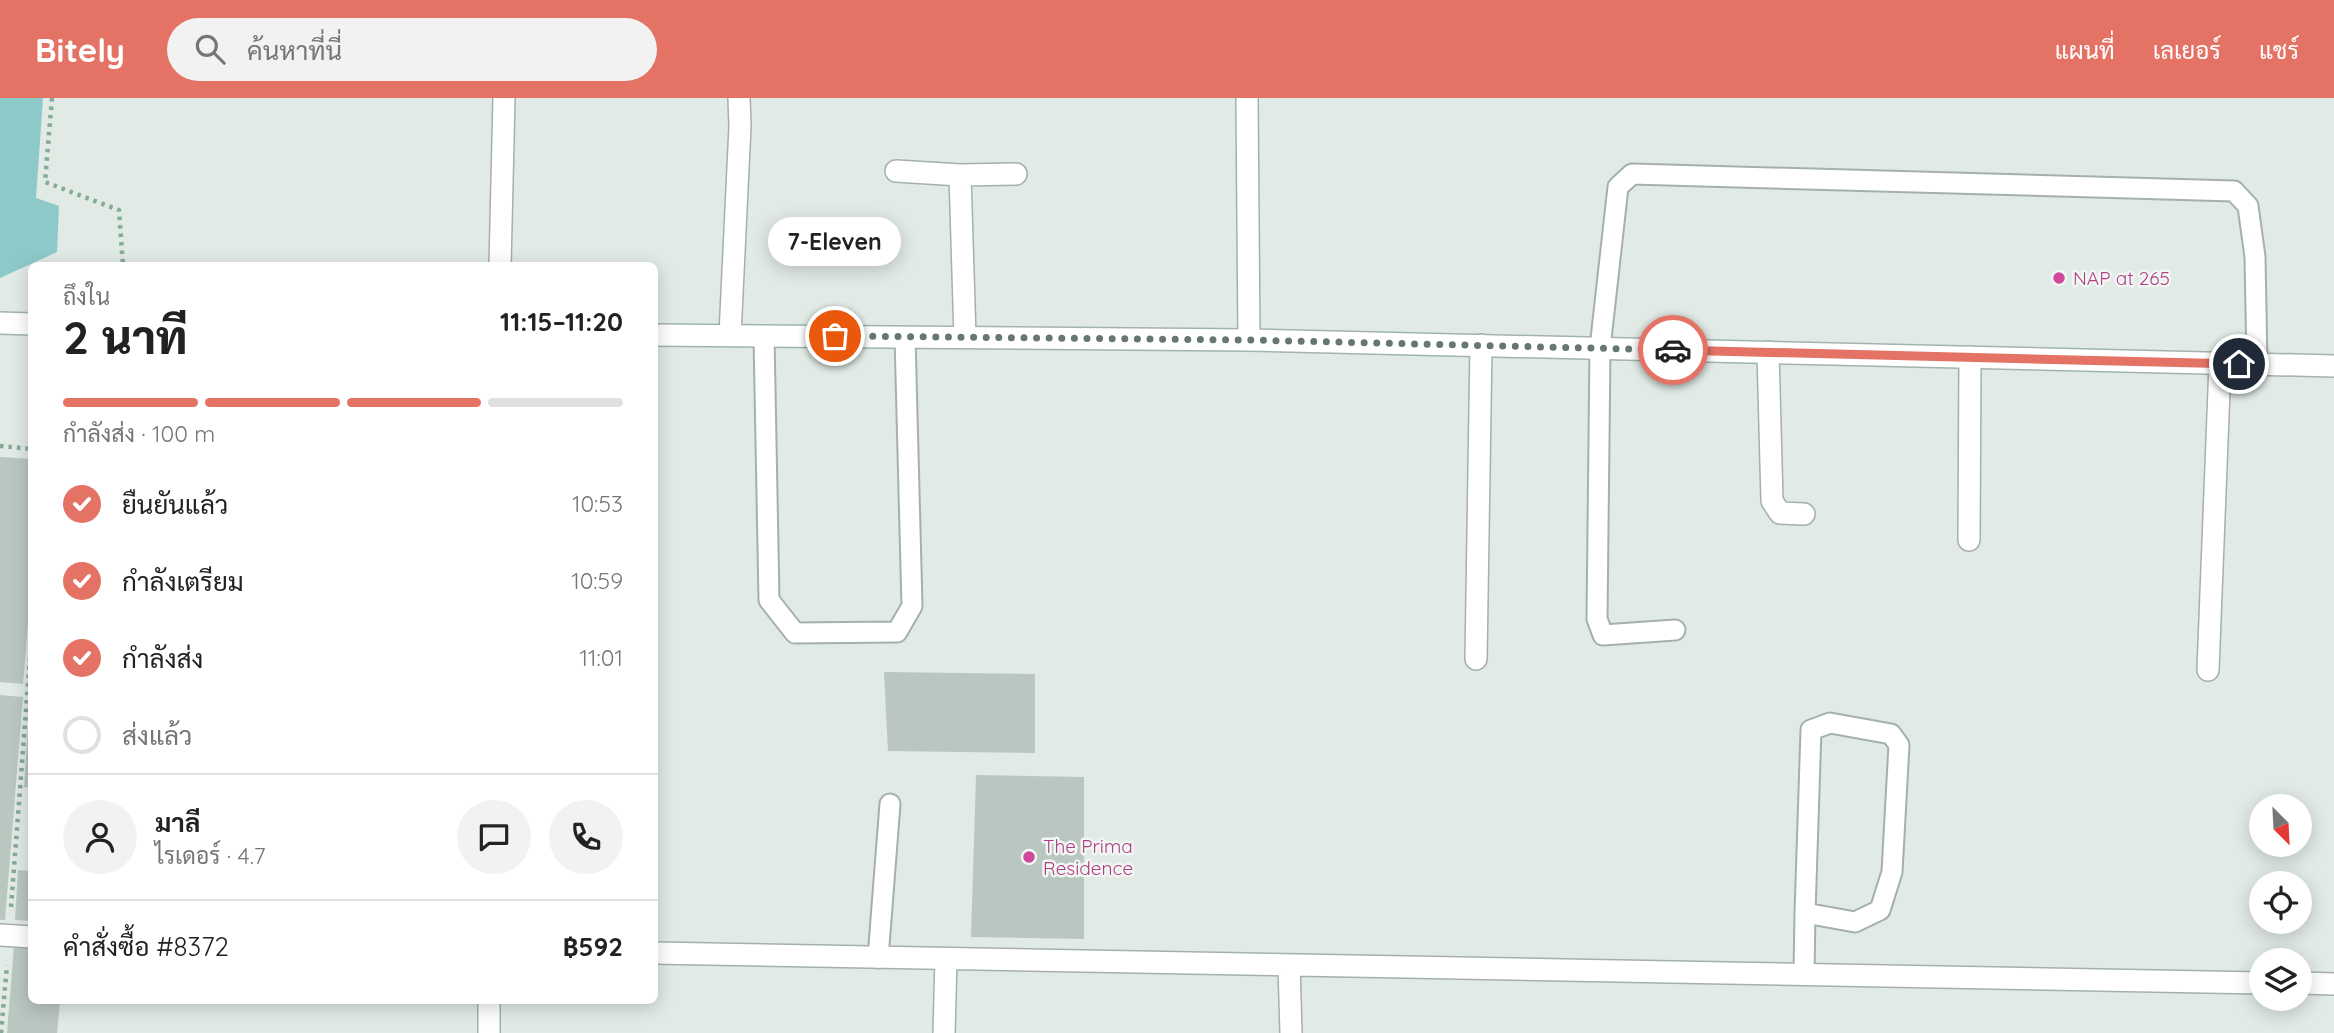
<!DOCTYPE html>
<html lang="th">
<meta charset="utf-8">
<style>
:root{--surface:#fff;--page:#f2f2f2;--text:#222;--muted:#767676;--line:#e0e0e0;--accent:#e47265}
body{margin:0;font-family:Quicksand,Sarabun,sans-serif;background:var(--page);color:var(--text);height:100vh;display:flex;flex-direction:column;font-size:26px;white-space:nowrap}
*{box-sizing:border-box;margin:0}
p{font-size:23px;color:var(--muted)}
.icon{flex:none;width:38px;height:38px;fill:none;stroke:currentColor;stroke-width:2;stroke-linecap:round;stroke-linejoin:round}
.map{position:relative;flex:1;overflow:hidden}
.drawer{position:absolute;left:28px;top:164px;width:630px;height:742px;display:flex;flex-direction:column;background:var(--surface);border-radius:10px;box-shadow:0 4px 18px #0003}
.drawer>*{flex:none}
.needle{width:46px;rotate:156deg}
.fabs{position:absolute;left:2249px;top:696px;display:grid;gap:14px}
.fabs a{display:grid;place-items:center;width:63px;height:63px;border-radius:50%;background:var(--surface);box-shadow:0 4px 18px #0003;font-size:35px}
.pin{position:absolute;display:grid;place-items:center;width:60px;height:60px;color:#fff;margin:-30px;border:4px solid #fff;border-radius:50%;box-shadow:0 2px 7px #0007}
.courier{position:absolute;display:grid;place-items:center;width:70px;height:70px;margin:-35px;border:5px solid #e47265;border-radius:50%;background:#fff;color:#222;box-shadow:0 2px 9px #0007}
.bubble{position:absolute;height:49px;border-radius:24px;background:var(--surface);box-shadow:0 4px 18px #0003;font-size:23px;font-weight:800;line-height:49px;text-align:center}
.head em{font-style:normal;font-weight:800}
.head div{display:flex;flex-direction:column-reverse}
.head{display:flex;align-items:center;justify-content:space-between;height:119px;padding:0 35px}
h1{font-size:46px;font-weight:800;line-height:52px}
.bar{display:grid;grid-template-columns:repeat(4,1fr);gap:10px 7px;align-content:center;height:84px;padding:0 35px}
.bar i{height:9px;border-radius:5px;background:var(--line)}
.bar .selected{background:var(--accent)}
.bar p{grid-column:span 4}
.line{display:flex;align-items:center;gap:18px;padding:0 35px;border-top:2px solid var(--line)}
.line div{flex:1}
.round{display:grid;place-items:center;flex:none;width:74px;height:74px;border-radius:37px;background:var(--page)}
ol{padding:0 35px;list-style:none}
li{display:flex;align-items:center;gap:21px;height:77px}
li p{margin-inline-start:auto}
li .icon{padding:7px;border-radius:50%;background:var(--accent);color:#fff;stroke-width:4}
li:last-child{color:var(--muted)}
li i{width:38px;height:38px;border:4px solid var(--line);border-radius:50%}
header{display:flex;align-items:center;gap:42px;box-sizing:border-box;height:98px;padding:0 35px;background:var(--accent);color:#fff}
header strong{font-size:33px}
nav{display:flex;gap:38px;margin-inline-start:auto;font-size:24px}
.search{width:490px;height:63px;background:var(--page);display:flex;align-items:center;gap:18px;box-sizing:border-box;padding:0 24px;border-radius:38px;color:var(--muted);font-size:26px}
.map>svg:first-child{display:block}
.water{fill:#8ec9ca}
.building{fill:#bac7c0}
.lines{fill:none;stroke-linecap:round;stroke-linejoin:round}
.lane-casing{stroke:#a4b1ab;stroke-width:23}
.street-casing{stroke:#a4b1ab;stroke-width:24}
.secondary-casing{stroke:#a1b4ab;stroke-width:24}
.path{stroke:#84aa99;stroke-width:4.5;stroke-dasharray:3.5 5;stroke-linecap:butt}
.lane{stroke:#fff;stroke-width:19}
.street{stroke:#fff;stroke-width:21}
.secondary{stroke:#fff;stroke-width:21}
.done{stroke:#66776f;stroke-width:7;stroke-dasharray:0 12.6}
.route{stroke:#e47265;stroke-width:9}
.hotel-dot{fill:#d1479c;stroke:#f1f7f3;stroke-width:2.5}
.labels{text-anchor:middle;dominant-baseline:central;stroke-width:5;stroke-linejoin:round;paint-order:stroke}
.hotel-label{font-size:19px;fill:#b23c85;stroke:#f1f7f3;text-anchor:start}
</style>
<header>
<strong>Bitely</strong>
<div class="search"><svg class="icon" aria-label="search" viewBox="0 0 24 24"><circle cx="10" cy="10" r="6"/><path d="M15 15l6 6"/></svg>ค้นหาที่นี่</div>
<nav><a>แผนที่</a><a>เลเยอร์</a><a>แชร์</a></nav>
</header>
<div class="map">
<svg width="2334" height="935" viewBox="0 0 2334 935">
<rect width="100%" height="100%" fill="#e1eae5"/>
<path class="water" d="M0 0H43L36 100 59 108 57 154 0 180Z"/>
<path class="building" d="M0 359 32 361V477L23 586 0 584Z
M884 574 1035 576V655L888 653Z
M0 597 23 599 5 822H0Z
M29 613H32V690L24 689Z
M976 677 1084 679V841L971 839Z
M18 772 32 773V823L15 822Z
M14 848 32 849V903H60L57 935H7Z"/>
<g class="lines">
<defs>
<path id="lane" d="M764 238 769 502 795 535 897 534 912 508 905 239
M1675 532 1603 537 1597 521 1600 250 1618 89 1632 76 2234 93 2248 108 2255 159 2257 266
M1830 625 1891 636 1899 647 1892 774 1880 812 1855 824 1805 815 1811 632Z
M878 860 890 706
M1804 876 1805 815"/>
<path id="street" d="M1247 0 1249 242
M896 73 960 77 1016 76
M960 77 965 239
M500 168 504 0
M730 237 740 28 739 0
M1768 254 1772 403 1780 415 1804 416
M1969 442 1970 259
M1476 561 1481 247
M2208 572 2220 266
M0 837 32 839
M654 855 2261 885
M1289 867 1291 935
M2300 885 2334 886
M489 935V903
M944 935 946 861"/>
<path id="secondary" d="M0 225 32 226
M654 237 1249 242 2334 268"/>
</defs>
<use href="#lane" class="lane-casing"/>
<use href="#street" class="street-casing"/>
<use href="#secondary" class="secondary-casing"/>
<path class="path" d="M52 0 45 84 119 112 123 168
M0 348 32 351
M11 809 32 534
M1 935 7 867"/>
<use href="#lane" class="lane"/>
<use href="#street" class="street"/>
<use href="#secondary" class="secondary"/>
</g>
<g class="lines">
<path class="done" d="M835 238 1249 242 1673 252"/>
<path class="route" d="M1673 252 2239 266"/>
</g>
<g class="hotel-dot">
<circle cx="2059" cy="180" r="7"/>
<circle cx="1029" cy="759" r="7"/>
</g>
<g class="labels">
<g class="hotel-label">
<text x="2073" y="180">NAP at 265</text>
<text x="1043" y="748">The Prima<tspan x="1043" dy="22">Residence</tspan></text>
</g>
</g>
</svg>
<div class="fabs">
<a><svg class="needle" viewBox="-14 -14 28 28"><path d="M0-13l5 13h-10z" fill="#e53935"/><path d="M0 13l5-13h-10z" fill="#767676"/></svg></a>
<a><svg class="icon" aria-label="locate" viewBox="0 0 24 24"><circle cx="12" cy="12" r="6"/><path d="M12 2v4M12 18v4M2 12h4M18 12h4"/></svg></a>
<a><svg class="icon" aria-label="layers" viewBox="0 0 24 24"><path d="M12 4l9 5-9 5-9-5zM3 14l9 5 9-5"/></svg></a>
</div>
<div class="pin" style="left:835px;top:238px;background:#ea580c"><svg class="icon" aria-label="bag" viewBox="0 0 24 24"><path d="M5 8h14l-1 12H6zM9 8a3 3 0 0 1 6 0"/></svg></div>
<div class="pin" style="left:2239px;top:266px;background:#1f2937"><svg class="icon" aria-label="home" viewBox="0 0 24 24"><path d="M3 11l9-7 9 7M6 9v11h12V9"/></svg></div>
<div class="courier" style="left:1673px;top:252px"><svg class="icon" aria-label="car" viewBox="0 0 24 24"><path d="M5 17H2v-5l4-1 3-4h7l3 4 3 1v5h-3M9 17h6M6 11h13"/><circle cx="7" cy="17" r="2"/><circle cx="17" cy="17" r="2"/></svg></div>
<div class="bubble" style="left:768px;top:119px;width:133px">7-Eleven</div>
<section class="drawer">
<div class="head"><div><h1>2 นาที</h1><p>ถึงใน</p></div><em>11:15–11:20</em></div>
<div class="bar"><i class="selected"></i><i class="selected"></i><i class="selected"></i><i></i><p>กำลังส่ง · 100 m</p></div>
<ol>
<li><svg class="icon" aria-label="check" viewBox="0 0 24 24"><path d="M5 12l5 5 9-10"/></svg>ยืนยันแล้ว<p>10:53</p></li>
<li><svg class="icon" aria-label="check" viewBox="0 0 24 24"><path d="M5 12l5 5 9-10"/></svg>กำลังเตรียม<p>10:59</p></li>
<li><svg class="icon" aria-label="check" viewBox="0 0 24 24"><path d="M5 12l5 5 9-10"/></svg>กำลังส่ง<p>11:01</p></li>
<li><i></i>ส่งแล้ว</li>
</ol>
<div class="line" style="height:126px"><a class="round"><svg class="icon" aria-label="person" viewBox="0 0 24 24"><circle cx="12" cy="8" r="4"/><path d="M4 21q1-7 8-7t8 7"/></svg></a><div><b>มาลี</b><p>ไรเดอร์ · 4.7</p></div><a class="round"><svg class="icon" aria-label="chat" viewBox="0 0 24 24"><path d="M4 5h16v11H9l-5 4z"/></svg></a><a class="round"><svg class="icon" aria-label="phone" viewBox="0 0 24 24"><path d="M5 4h4l2 5-3 2q2 4 5 5l2-3 5 2v4C11 20 4 13 5 4z"/></svg></a></div>
<div class="line" style="height:91px"><div>คำสั่งซื้อ #8372</div><b>฿592</b></div>
</section>
</div>
